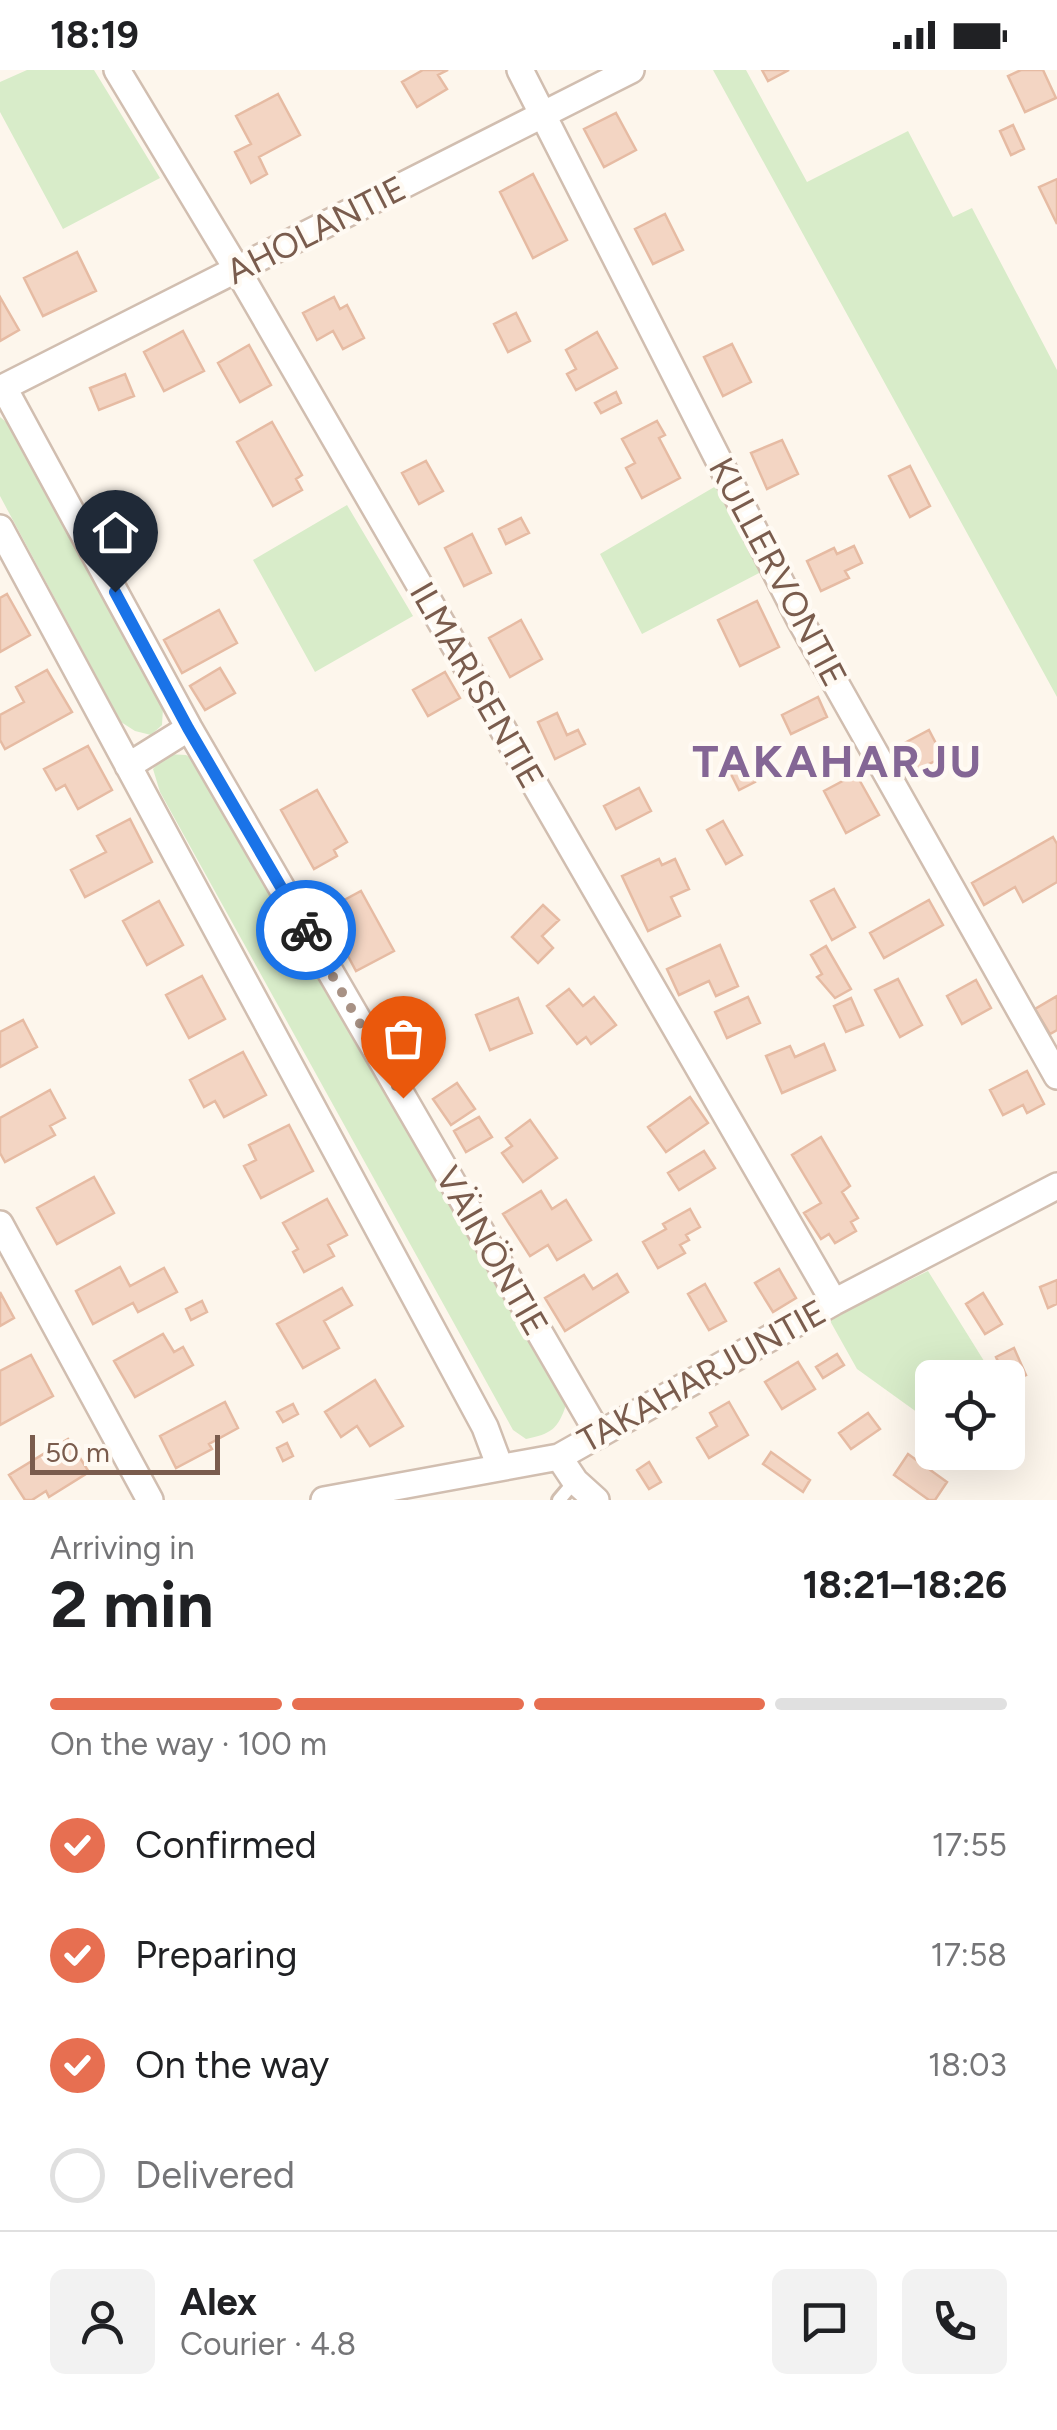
<!DOCTYPE html>
<meta charset="utf-8">
<style>
:root{--surface:#fff;--page:#f2f2f2;--text:#202124;--muted:#757577;--line:#e0e0e0;--accent:#e76f51}
body{margin:0;font-family:Figtree,sans-serif;background:var(--page);color:var(--text);height:100vh;display:flex;flex-direction:column;font-size:38px;white-space:nowrap}
*{box-sizing:border-box;margin:0}
p{font-size:32px;color:var(--muted)}
.icon{flex:none;width:55px;height:55px;fill:none;stroke:currentColor;stroke-width:2;stroke-linecap:round;stroke-linejoin:round}
.map{position:relative;height:1430px;overflow:hidden}
.drawer{display:flex;flex-direction:column;background:var(--surface);flex:1}
.drawer>*{flex:none}
.tools{position:absolute;left:915px;top:1290px;display:grid;gap:20px}
.tools a{display:grid;place-items:center;width:110px;height:110px;border-radius:15px;background:var(--surface);box-shadow:0 10px 40px #0002;font-size:50px}
.scale{position:absolute;left:30px;bottom:25px;width:190px;box-sizing:border-box;padding-left:10px;border:5px solid #7a5c4d;border-top:0;font-size:28px;line-height:35px;white-space:nowrap;color:#7a5c4d;-webkit-text-stroke:8px #fffaf3;paint-order:stroke}
.pin{position:absolute;display:grid;place-items:center;width:85px;height:85px;color:#fff;margin:-102px -42px;border-radius:50% 50% 50% 0;rotate:-45deg;box-shadow:0 0 10px #0007}
.pin .icon{rotate:45deg}
.courier{position:absolute;display:grid;place-items:center;width:100px;height:100px;margin:-50px;border:8px solid #1a73e8;border-radius:50%;background:#fff;color:#222;box-shadow:0 2px 12px #0007}
.head em{font-style:normal;font-weight:700}
.head div{display:flex;flex-direction:column-reverse}
.head{display:flex;align-items:center;justify-content:space-between;height:170px;padding:0 50px}
h1{font-size:65px;font-weight:700;line-height:75px}
.bar{display:grid;grid-template-columns:repeat(4,1fr);gap:15px 10px;align-content:center;height:120px;padding:0 50px}
.bar i{height:12px;border-radius:8px;background:var(--line)}
.bar .current{background:var(--accent)}
.bar p{grid-column:span 4}
.line{display:flex;align-items:center;gap:25px;padding:0 50px;border-top:2px solid var(--line)}
.line div{flex:1}
.round{display:grid;place-items:center;flex:none;width:105px;height:105px;border-radius:15px;background:var(--page)}
ol{padding:0 50px;list-style:none}
li{display:flex;align-items:center;gap:30px;height:110px}
li p{margin-inline-start:auto}
li .icon{padding:10px;border-radius:50%;background:var(--accent);color:#fff;stroke-width:4}
li:last-child{color:var(--muted)}
li i{width:55px;height:55px;border:5px solid var(--line);border-radius:50%}
.status{display:flex;justify-content:space-between;align-items:center;height:70px;padding:0 50px;background:var(--surface);direction:ltr}
.status svg{height:28px;fill:currentColor}
.map>svg:first-child{display:block}
.green{fill:#d8ecc9}
.building{fill:#f3d5c3;stroke:#e6bba3;stroke-width:2.5}
.lines{fill:none;stroke-linecap:round;stroke-linejoin:round}
.service-casing{stroke:#d1beb0;stroke-width:18}
.minor-casing{stroke:#d1beb0;stroke-width:30}
.service{stroke:#fff;stroke-width:12}
.minor{stroke:#fff;stroke-width:25}
.done{stroke:#a89285;stroke-width:10;stroke-dasharray:0 18}
.route{stroke:#1a73e8;stroke-width:12}
.labels{text-anchor:middle;dominant-baseline:central;stroke-width:9;stroke-linejoin:round;paint-order:stroke}
.street-label{font-size:35px;fill:#7a5c4d;stroke:#fffaf3}
.district-label{font-size:45px;font-weight:bold;letter-spacing:2.5px;fill:#846695;stroke:#fffaf3}
</style>
<div class="status"><b>18:19</b><svg viewBox="0 0 49 12"><path d="M0 12V9h3v3zM5 12V6h3v6zM10 12V3h3v9zM15 12V0h3v12zM26 1h20v11H26zM47 4h2v5h-2z"/></svg></div>
<div class="map">
<svg width="1057" height="1430" viewBox="0 0 1057 1430">
<rect width="100%" height="100%" fill="#fdf6ec"/>
<path class="green" d="M27 0H94L160 108 63 159 0 42V12Z
M713 0H746L807 112 908 61 953 147 972 138 1057 300V627Z
M0 347 10 355 163 638 162 655 151 665 135 661 121 652 0 426Z
M716 416 761 502 642 564 600 484Z
M347 435 413 546 315 602 253 490Z
M167 684 186 685 201 694 566 1335C558 1359 551 1364 526 1369L513 1360 160 722 153 699Z
M928 1201 994 1307 932 1308V1353L857 1299 829 1249Z"/>
<path class="building" d="M423 0H448L438 5 447 19 417 37 402 12Z
M762 0H789L768 11Z
M1021 0H1043L1056 28 1025 42 1008 6Z
M278 24 300 65 259 87 267 104 251 113 235 82 251 74 236 46Z
M616 43 636 80 604 97 584 59Z
M1013 55 1024 79 1011 85 1000 61Z
M533 104 567 170 533 188 500 122Z
M1057 109V154L1039 117Z
M665 144 683 180 653 194 635 159Z
M77 182 96 221 43 246 24 208Z
M0 227 19 260 0 271Z
M334 227 340 239 347 235 364 268 343 279 333 261 317 270 303 243Z
M516 243 530 271 508 282 494 254Z
M183 261 204 301 164 321 144 282Z
M597 262 617 298 576 320 567 304 576 299 566 280Z
M732 274 751 312 723 326 704 287Z
M249 275 271 315 240 332 218 293Z
M125 304 134 326 99 340 90 318Z
M616 322 621 333 601 343 595 333Z
M657 351 665 365 659 368 680 408 642 428 626 398 635 393 622 369Z
M272 352 302 405 296 409 302 420 273 436 237 372Z
M782 370 798 404 767 419 751 383Z
M426 391 443 421 419 434 402 403Z
M910 396 930 436 910 447 889 406Z
M521 448 529 463 506 474 499 459Z
M472 464 491 503 464 516 445 478Z
M854 476 862 493 845 501 849 508 821 521 807 491 834 478 837 484Z
M7 524 30 565 0 582V528Z
M757 531 779 577 740 596 718 550Z
M219 540 237 573 182 603 164 570Z
M521 550 542 589 510 607 489 568Z
M220 598 235 623 205 640 190 616Z
M47 600 72 642 5 679 0 670V645L24 632 16 617Z
M445 602 460 628 428 646 413 620Z
M818 627 827 647 791 664 782 645Z
M557 643 567 665 578 660 585 674 555 689 538 652Z
M929 660 943 687 913 702 899 676Z
M88 676 112 720 78 739 65 715 56 720 44 699Z
M744 688 755 712 739 720 727 696Z
M856 704 879 745 846 763 824 721Z
M639 718 651 741 616 759 604 736Z
M317 720 347 772 334 780 337 786 314 799 281 740Z
M130 749 152 792 85 827 71 800 106 782 97 766Z
M723 751 742 785 726 794 707 760Z
M1053 767 1057 774V812L1023 832 1015 817 984 835 972 813Z
M659 789 662 795 675 789 689 819 671 827 680 846 648 861 622 806Z
M834 819 855 857 832 870 811 831Z
M361 821 394 881 356 901 324 841Z
M929 830 943 855 884 888 870 863Z
M159 831 183 875 147 895 123 851Z
M543 835 559 850 542 866 553 878 538 893 512 867Z
M720 875 738 916 716 926 709 911 679 925 667 899Z
M826 876 851 919 835 928 817 907 822 904 811 885Z
M202 906 225 949 189 968 166 925Z
M898 909 922 955 900 967 875 920Z
M976 910 991 938 962 954 947 926Z
M569 919 583 936 594 927 616 955 591 974 586 967 577 974 547 936Z
M1057 926V960L1050 964 1035 939Z
M748 927 760 953 727 968 715 942Z
M518 928 532 963 490 980 476 945Z
M851 928 863 955 846 962 834 936Z
M23 950 37 977 0 997V962Z
M824 974 835 1000 782 1023 766 986 790 976 795 987Z
M243 982 266 1025 224 1047 215 1031 204 1037 190 1010Z
M1027 1001 1044 1034 1027 1043 1023 1035 1003 1045 990 1020Z
M457 1013 475 1039 451 1055 433 1029Z
M50 1020 65 1048 50 1056 55 1065 5 1092 0 1083V1048Z
M690 1027 708 1053 666 1082 648 1057Z
M479 1047 492 1067 466 1082 454 1061Z
M530 1050 557 1088 523 1112 502 1083 512 1076 506 1068Z
M289 1055 313 1101 261 1128 244 1096 256 1090 249 1075Z
M821 1067 850 1116 842 1122 858 1148 851 1152 856 1161 835 1173 829 1164 821 1169 804 1143 821 1133 792 1085Z
M704 1081 715 1098 679 1120 668 1103Z
M94 1107 114 1143 57 1174 37 1138Z
M541 1121 552 1139 566 1130 591 1170 557 1190 548 1175 530 1186 503 1144Z
M327 1129 347 1165 328 1175 334 1186 304 1202 293 1182 298 1179 283 1153Z
M690 1139 700 1157 686 1165 689 1170 680 1175 685 1183 658 1198 643 1172 666 1159 663 1154Z
M120 1197 130 1216 164 1198 177 1222 138 1242 133 1233 93 1254 76 1221Z
M779 1199 796 1228 773 1242 755 1213Z
M617 1204 628 1222 565 1261 545 1228 584 1205 593 1219Z
M1057 1210V1234L1048 1238 1040 1217Z
M705 1214 726 1251 709 1260 688 1224Z
M342 1218 352 1235 324 1251 339 1278 303 1298 277 1254Z
M0 1222 14 1248 0 1256Z
M983 1223 1002 1254 985 1264 966 1234Z
M202 1231 207 1242 191 1250 186 1239Z
M163 1264 174 1282 183 1277 193 1295 135 1327 114 1291Z
M1014 1278 1026 1305 1008 1313 996 1287Z
M837 1284 844 1295 823 1308 816 1297Z
M31 1285 53 1326 0 1355V1301Z
M798 1292 815 1319 782 1339 765 1312Z
M375 1310 403 1356 370 1376 357 1356 341 1367 325 1342Z
M225 1332 238 1358 209 1374 212 1379 176 1398 160 1366Z
M729 1332 748 1365 709 1388 697 1368 717 1356 710 1343Z
M293 1334 298 1344 283 1352 277 1342Z
M868 1343 880 1359 851 1379 839 1363Z
M68 1369 89 1402 49 1427 46 1421 32 1430H25L9 1405Z
M287 1373 293 1386 283 1391 277 1378Z
M771 1382 810 1410 803 1422 763 1394Z
M908 1384 947 1412 935 1430H929L894 1405Z
M649 1392 661 1412 649 1419 637 1400Z"/>
<g class="lines">
<defs>
<path id="service" d="M559 1430 575 1411"/>
<path id="minor" d="M117 0 238 201 834 1232
M520 0 800 550 1057 1006
M4 318 189 658 599 1365
M0 319 631 0
M0 458 485 1357 500 1397
M128 696 189 658
M0 1154 150 1430
M559 1387 575 1411 596 1430
M324 1430 559 1387 834 1232 1057 1116"/>
</defs>
<use href="#service" class="service-casing"/>
<use href="#minor" class="minor-casing"/>
<use href="#service" class="service"/>
<use href="#minor" class="minor"/>
</g>
<g class="lines">
<path class="done" d="M306 860 403 1028"/>
<path class="route" d="M115 522 188 658 306 860"/>
</g>
<g class="labels">
<g class="street-label">
<text transform="translate(316 160) rotate(-27)">AHOLANTIE</text>
<text transform="translate(778 502) rotate(62)">KULLERVONTIE</text>
<text transform="translate(477 615) rotate(60)">ILMARISENTIE</text>
<text transform="translate(492 1181) rotate(60)">VÄINÖNTIE</text>
<text transform="translate(702 1306) rotate(-29)">TAKAHARJUNTIE</text>
</g>
<g class="district-label">
<text x="838" y="691">TAKAHARJU</text>
</g>
</g>
</svg>
<div class="tools">
<a><svg class="icon" aria-label="locate" viewBox="0 0 24 24"><circle cx="12" cy="12" r="6"/><path d="M12 2v4M12 18v4M2 12h4M18 12h4"/></svg></a>
</div>
<div class="scale">50 m</div>
<div class="pin" style="left:403px;top:1028px;background:#ea580c"><svg class="icon" aria-label="bag" viewBox="0 0 24 24"><path d="M5 8h14l-1 12H6zM9 8a3 3 0 0 1 6 0"/></svg></div>
<div class="pin" style="left:115px;top:522px;background:#1f2937"><svg class="icon" aria-label="home" viewBox="0 0 24 24"><path d="M3 11l9-7 9 7M6 9v11h12V9"/></svg></div>
<div class="courier" style="left:306px;top:860px"><svg class="icon" aria-label="bike" viewBox="0 0 24 24"><circle cx="6" cy="16" r="4"/><circle cx="18" cy="16" r="4"/><path d="M6 16l4-8h5l3 8M10 8l3 8H6M13 5h3"/></svg></div>
</div>
<section class="drawer">
<div class="head"><div><h1>2 min</h1><p>Arriving in</p></div><em>18:21–18:26</em></div>
<div class="bar"><i class="current"></i><i class="current"></i><i class="current"></i><i></i><p>On the way · 100 m</p></div>
<ol>
<li><svg class="icon" aria-label="check" viewBox="0 0 24 24"><path d="M5 12l5 5 9-10"/></svg>Confirmed<p>17:55</p></li>
<li><svg class="icon" aria-label="check" viewBox="0 0 24 24"><path d="M5 12l5 5 9-10"/></svg>Preparing<p>17:58</p></li>
<li><svg class="icon" aria-label="check" viewBox="0 0 24 24"><path d="M5 12l5 5 9-10"/></svg>On the way<p>18:03</p></li>
<li><i></i>Delivered</li>
</ol>
<div class="line" style="height:180px"><a class="round"><svg class="icon" aria-label="person" viewBox="0 0 24 24"><circle cx="12" cy="8" r="4"/><path d="M4 21q1-7 8-7t8 7"/></svg></a><div><b>Alex</b><p>Courier · 4.8</p></div><a class="round"><svg class="icon" aria-label="chat" viewBox="0 0 24 24"><path d="M4 5h16v11H9l-5 4z"/></svg></a><a class="round"><svg class="icon" aria-label="phone" viewBox="0 0 24 24"><path d="M5 4h4l2 5-3 2q2 4 5 5l2-3 5 2v4C11 20 4 13 5 4z"/></svg></a></div>
</section>
